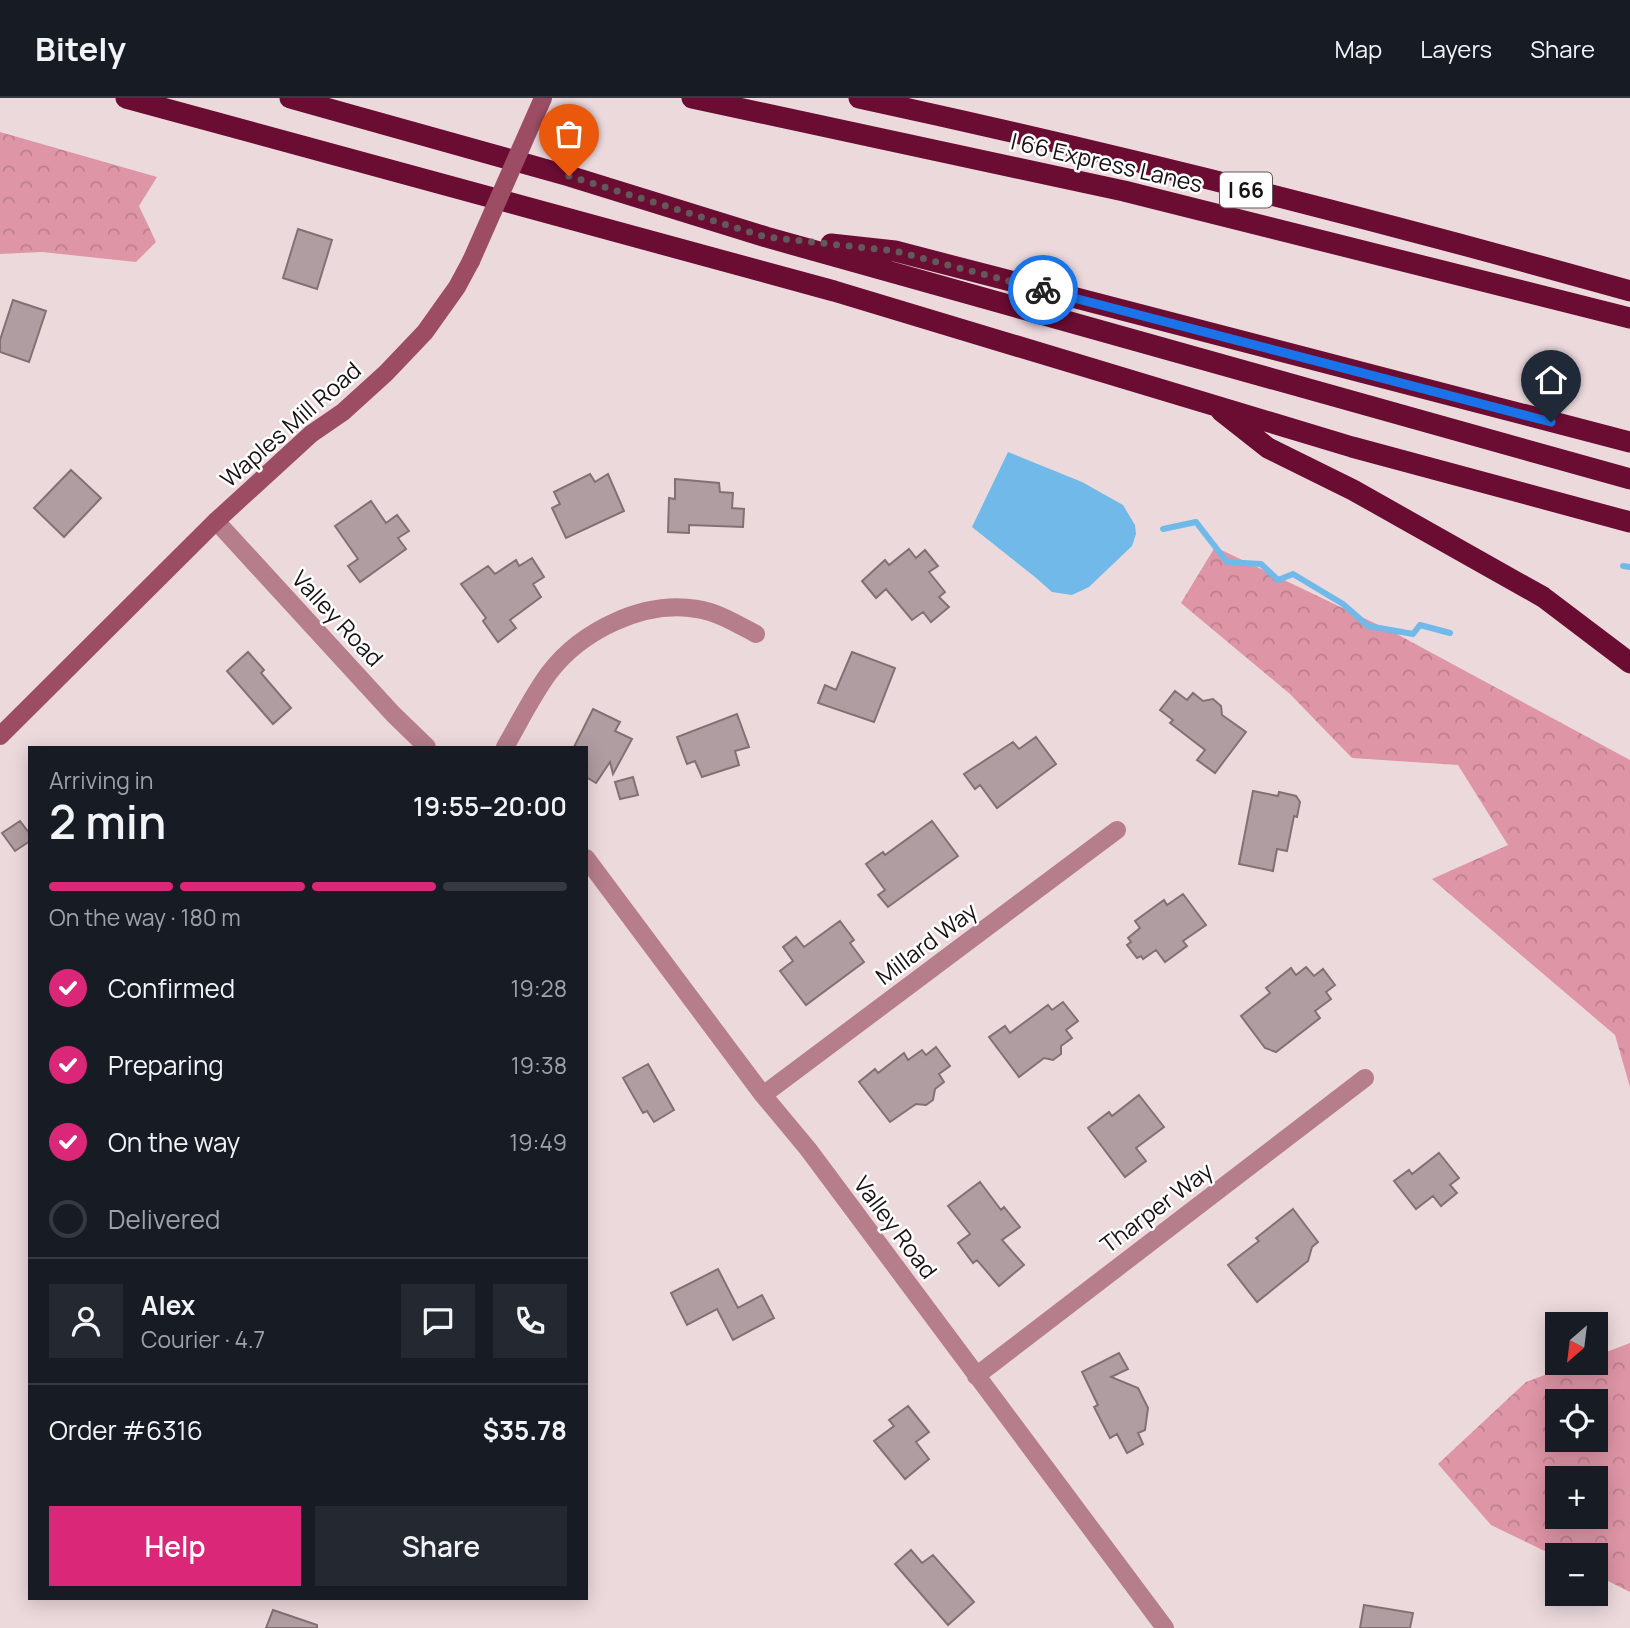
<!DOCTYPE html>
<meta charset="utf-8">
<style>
:root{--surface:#171b24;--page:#242831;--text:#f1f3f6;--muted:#9ea1a6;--line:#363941;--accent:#db2777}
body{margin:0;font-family:Manrope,sans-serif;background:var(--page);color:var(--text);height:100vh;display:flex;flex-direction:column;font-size:26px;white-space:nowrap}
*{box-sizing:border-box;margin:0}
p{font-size:23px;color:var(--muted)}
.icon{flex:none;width:38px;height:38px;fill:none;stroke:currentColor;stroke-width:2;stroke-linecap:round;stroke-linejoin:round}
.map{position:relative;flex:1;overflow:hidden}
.details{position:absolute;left:28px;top:648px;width:560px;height:854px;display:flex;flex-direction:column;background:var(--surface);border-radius:0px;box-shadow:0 4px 18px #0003}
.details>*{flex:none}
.needle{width:46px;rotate:208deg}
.controls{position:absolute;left:1545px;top:1214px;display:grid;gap:14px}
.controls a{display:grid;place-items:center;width:63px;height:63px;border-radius:0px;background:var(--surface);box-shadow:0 4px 18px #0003;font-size:35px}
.pin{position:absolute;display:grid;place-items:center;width:60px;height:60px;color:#fff;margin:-72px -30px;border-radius:50% 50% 50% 0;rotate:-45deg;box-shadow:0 0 7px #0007}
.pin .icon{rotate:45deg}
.courier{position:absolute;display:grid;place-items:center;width:70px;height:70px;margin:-35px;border:5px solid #1a73e8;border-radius:50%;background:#fff;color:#222;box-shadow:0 2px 9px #0007}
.headline em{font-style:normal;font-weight:600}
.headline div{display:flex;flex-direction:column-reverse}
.headline{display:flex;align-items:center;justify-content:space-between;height:119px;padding:0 21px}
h1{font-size:46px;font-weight:600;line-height:52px}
.bar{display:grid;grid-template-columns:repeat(4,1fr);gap:10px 7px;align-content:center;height:84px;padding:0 21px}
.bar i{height:9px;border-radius:5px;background:var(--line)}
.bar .selected{background:var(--accent)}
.bar p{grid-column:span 4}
.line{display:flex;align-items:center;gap:18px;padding:0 21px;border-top:2px solid var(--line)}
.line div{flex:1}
.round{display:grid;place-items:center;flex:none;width:74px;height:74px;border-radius:0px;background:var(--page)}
ol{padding:0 21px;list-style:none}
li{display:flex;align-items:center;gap:21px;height:77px}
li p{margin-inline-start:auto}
li .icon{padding:7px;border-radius:50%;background:var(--accent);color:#fff;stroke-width:4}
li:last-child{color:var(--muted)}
li i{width:38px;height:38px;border:4px solid var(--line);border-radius:50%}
.button{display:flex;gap:14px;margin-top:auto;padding:14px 21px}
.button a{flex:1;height:80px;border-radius:0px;background:var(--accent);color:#fff;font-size:28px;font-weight:600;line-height:80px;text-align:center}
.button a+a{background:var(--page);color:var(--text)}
header{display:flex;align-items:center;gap:42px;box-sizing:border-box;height:98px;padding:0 35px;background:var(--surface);border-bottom:2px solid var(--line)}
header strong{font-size:33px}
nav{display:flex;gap:38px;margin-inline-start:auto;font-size:24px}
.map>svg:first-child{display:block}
.forest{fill:url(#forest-crowns);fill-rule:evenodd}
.water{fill:#70b9e9}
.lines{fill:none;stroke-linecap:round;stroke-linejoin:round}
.stream{stroke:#70b9e9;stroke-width:6}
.building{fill:#b09da1;stroke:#827174;stroke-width:2}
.street{stroke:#b67d8b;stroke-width:18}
.secondary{stroke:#9d4d63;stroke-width:18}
.highway{stroke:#6b0c32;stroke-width:21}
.secondary-bridge{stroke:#9d4d63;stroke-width:18}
.done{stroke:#63585a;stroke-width:7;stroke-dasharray:0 12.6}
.route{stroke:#1a73e8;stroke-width:9}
.labels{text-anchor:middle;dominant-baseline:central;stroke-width:5;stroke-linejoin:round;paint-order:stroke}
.shield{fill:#fff;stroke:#5e595a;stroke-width:2}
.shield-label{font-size:21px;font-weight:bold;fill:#191214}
.street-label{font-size:23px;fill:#191214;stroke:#fff}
</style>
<header>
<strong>Bitely</strong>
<nav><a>Map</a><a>Layers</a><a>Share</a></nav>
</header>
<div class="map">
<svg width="1630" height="1530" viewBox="0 0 1630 1530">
<defs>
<pattern id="forest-crowns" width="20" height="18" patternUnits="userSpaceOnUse" patternTransform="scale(1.75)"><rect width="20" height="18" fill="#de95a6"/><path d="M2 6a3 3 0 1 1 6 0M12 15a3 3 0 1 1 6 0" fill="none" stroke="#be7f8e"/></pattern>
</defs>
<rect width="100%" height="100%" fill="#ecd9dc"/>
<path class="forest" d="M0 34 157 79 139 108 156 144 136 164 42 154 0 156Z
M1215 449 1393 534 1630 662V989L1615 937 1432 781 1508 747 1458 667 1352 660 1290 596 1181 505Z
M1630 1245V1494L1596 1477V1458L1557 1459 1491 1427 1438 1366 1526 1284 1577 1265H1596V1258ZM1558 1304H1596V1342H1558ZM1558 1381H1596V1419H1558Z"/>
<path class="water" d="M1008 354 1082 384 1123 407 1135 427 1136 436 1132 448 1089 489 1072 497 1052 494 1035 479 972 429Z"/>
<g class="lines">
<path class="stream" d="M1163 431 1196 424 1227 464 1261 466 1278 482 1293 476 1343 506 1368 528 1413 536 1420 527 1450 535
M1623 468 1630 469"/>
</g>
<path class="building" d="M298 131 332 142 317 191 283 180Z
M13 202 46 213 29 264 0 254V242Z
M71 372 101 400 64 439 34 410Z
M590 376 595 384 608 376 624 413 566 440 552 410 560 406 554 394Z
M675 381 719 385 720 394 733 395 732 410 744 411 743 429 689 427V435L668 434 669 400 675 401Z
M371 403 386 425 397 417 409 433 398 440 406 451 360 484 348 468 358 461 335 428Z
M909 451 916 460 925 452 938 468 929 474 945 494 939 499 949 509 931 524 923 514 912 522 886 491 876 500 862 483 885 462 889 467Z
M532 460 544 479 533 486 541 499 510 522 516 530 498 544 483 523 486 520 461 486 488 468 495 476 516 462 519 468Z
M248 554 264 572 261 575 291 610 273 626 227 573Z
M852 554 895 570 874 624 818 605 825 587 836 592Z
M1175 593 1187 602 1193 595 1203 603 1213 601 1221 608 1222 617 1246 634 1215 675 1197 662 1205 652 1170 625 1173 622 1160 612Z
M593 611 620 624 615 633 632 641 613 676 610 664 596 685 586 679V649H574Z
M737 616 749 649 735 653 739 667 702 679 695 663 687 666 677 639Z
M1036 639 1056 666 997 710 980 687 975 691 964 676 1013 644 1019 651Z
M633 679 638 697 620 701 615 684Z
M1253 693 1278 698 1279 694 1296 698 1300 704 1297 719 1294 718 1287 753 1277 751 1273 773 1239 766Z
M20 723 30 736V743L15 753 2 735Z
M932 723 958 758 888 809 878 797 885 792 866 766 883 754 885 757Z
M1183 796 1206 827 1183 843 1187 848 1165 864 1156 852 1143 861 1141 858 1137 860 1127 847 1131 844 1128 840 1140 830 1135 823 1164 802 1167 807Z
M840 823 854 842 850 845 864 864 806 907 780 873 793 863 783 849 796 839 804 849Z
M1306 869 1314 878 1323 871 1335 887 1326 894 1331 901 1315 913 1320 920 1276 954 1265 950 1241 918 1270 895 1266 890 1291 870 1296 877Z
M1063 904 1078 923 1066 932 1072 940 1061 948V956L1053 962 1044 960 1019 979 989 939 1005 928 1010 935 1048 907 1052 912Z
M936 949 950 968 939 976 944 984 935 991 933 1002 926 1007 916 1006 890 1024 859 984 875 971 878 975 904 955 908 962 922 952 926 957Z
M648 966 674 1012 654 1024 647 1013 643 1015 623 980Z
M1139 997 1164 1029 1136 1050 1146 1063 1125 1079 1088 1030 1109 1014 1112 1018Z
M1439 1055 1459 1080 1450 1087 1457 1095 1441 1108 1433 1098 1416 1111 1394 1083 1409 1072 1412 1076Z
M980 1084 1001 1112 1004 1109 1020 1129 1002 1142 1024 1167 999 1188 977 1162 973 1165 958 1145 970 1136 948 1108Z
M1293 1111 1318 1144 1312 1149 1308 1163 1257 1204 1228 1167 1259 1143 1256 1140Z
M718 1171 738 1210 762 1197 774 1220 733 1242 717 1211 687 1227 671 1195Z
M1119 1255 1128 1271 1111 1279 1138 1290 1148 1310 1145 1332 1138 1335 1143 1346 1127 1355 1117 1336 1110 1340 1094 1309 1098 1307 1082 1274Z
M908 1308 929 1334 916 1344 929 1361 905 1381 874 1343 894 1328 889 1322Z
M911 1452 922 1465 933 1457 974 1504 948 1527 895 1466Z
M1364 1507 1413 1515 1410 1530H1360Z
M273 1512 317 1527V1530H266Z"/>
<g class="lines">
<path class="street" d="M216 423 393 616 427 649
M505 649C519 625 532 598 549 575 581 533 643 502 697 511 718 514 737 526 756 536
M586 760 763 997 808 1051 1165 1530
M763 997 1117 732
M976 1278 1365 980"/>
<path class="secondary" d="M0 638 216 423 311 336 343 314 386 275 425 234 457 189 471 163"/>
<path class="highway" d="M126 0 834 193 1352 349 1630 424
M290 0 569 78 766 139 1630 381
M692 0 1124 93 1630 220
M859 0C1118 56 1375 121 1630 193
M831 146 895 153 1630 344
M1221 313 1268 350 1353 392 1543 499 1630 565"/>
<path class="secondary-bridge" d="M471 163 543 0"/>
</g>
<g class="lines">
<path class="done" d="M569 78 766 139 895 153 1043 192"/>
<path class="route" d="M1043 192 1551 324"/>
</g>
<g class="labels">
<rect class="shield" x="1220" y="74.5" width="52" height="35" rx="5"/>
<g class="shield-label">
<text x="1246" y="92">I 66</text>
</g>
<g class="street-label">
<text transform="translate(1107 64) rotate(13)">I 66 Express Lanes</text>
<text transform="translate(290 326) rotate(-41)">Waples Mill Road</text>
<text transform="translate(338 520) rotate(47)">Valley Road</text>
<text transform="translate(926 845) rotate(-37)">Millard Way</text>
<text transform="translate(1156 1109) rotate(-37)">Tharper Way</text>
<text transform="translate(896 1129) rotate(53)">Valley Road</text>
</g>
</g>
</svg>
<div class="controls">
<a><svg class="needle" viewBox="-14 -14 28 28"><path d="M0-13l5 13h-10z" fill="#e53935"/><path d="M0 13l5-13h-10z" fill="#9ea1a6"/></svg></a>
<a><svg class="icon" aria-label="locate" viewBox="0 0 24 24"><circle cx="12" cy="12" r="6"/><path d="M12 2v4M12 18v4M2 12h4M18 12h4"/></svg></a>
<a>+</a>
<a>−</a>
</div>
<div class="pin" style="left:569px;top:78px;background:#ea580c"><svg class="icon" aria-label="bag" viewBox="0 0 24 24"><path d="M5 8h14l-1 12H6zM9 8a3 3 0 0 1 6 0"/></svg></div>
<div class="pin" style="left:1551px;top:324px;background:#1f2937"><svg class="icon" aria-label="home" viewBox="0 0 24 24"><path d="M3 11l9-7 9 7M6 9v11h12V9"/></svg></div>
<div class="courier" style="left:1043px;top:192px"><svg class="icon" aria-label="bike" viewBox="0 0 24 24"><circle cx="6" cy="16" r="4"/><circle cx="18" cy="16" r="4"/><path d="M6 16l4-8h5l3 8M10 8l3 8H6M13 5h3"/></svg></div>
<section class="details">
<div class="headline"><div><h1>2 min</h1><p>Arriving in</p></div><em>19:55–20:00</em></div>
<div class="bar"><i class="selected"></i><i class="selected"></i><i class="selected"></i><i></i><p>On the way · 180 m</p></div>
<ol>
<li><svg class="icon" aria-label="check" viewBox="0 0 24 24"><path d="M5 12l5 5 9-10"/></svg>Confirmed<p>19:28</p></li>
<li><svg class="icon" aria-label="check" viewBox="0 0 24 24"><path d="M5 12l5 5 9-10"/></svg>Preparing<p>19:38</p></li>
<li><svg class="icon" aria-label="check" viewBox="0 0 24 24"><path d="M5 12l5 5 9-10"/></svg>On the way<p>19:49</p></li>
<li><i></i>Delivered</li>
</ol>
<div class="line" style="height:126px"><a class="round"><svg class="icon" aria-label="person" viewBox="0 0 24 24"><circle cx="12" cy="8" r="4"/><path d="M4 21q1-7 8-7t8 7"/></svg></a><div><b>Alex</b><p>Courier · 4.7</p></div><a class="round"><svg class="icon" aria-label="chat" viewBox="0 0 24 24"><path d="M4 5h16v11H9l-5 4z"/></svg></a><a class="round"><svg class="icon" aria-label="phone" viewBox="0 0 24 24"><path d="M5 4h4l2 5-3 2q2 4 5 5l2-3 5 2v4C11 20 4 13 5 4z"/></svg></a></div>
<div class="line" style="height:91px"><div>Order #6316</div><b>$35.78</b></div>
<div class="button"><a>Help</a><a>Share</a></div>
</section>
</div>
